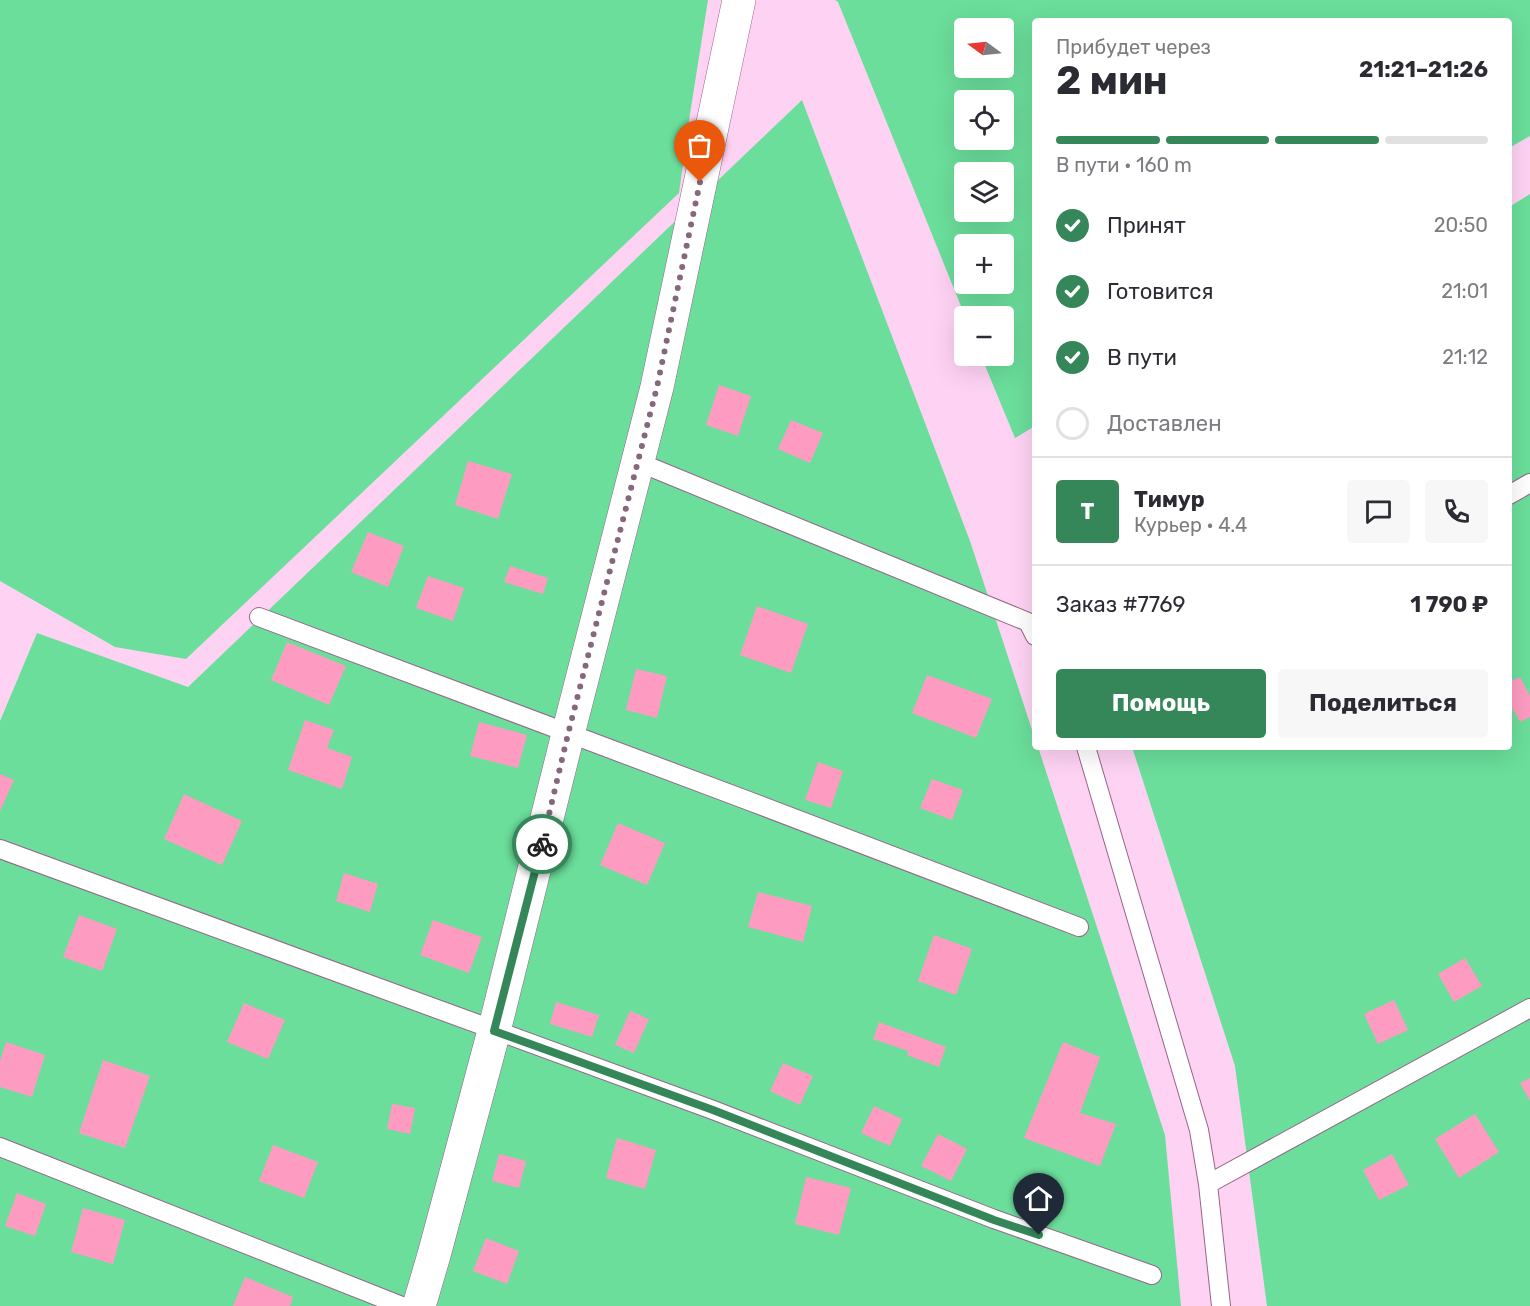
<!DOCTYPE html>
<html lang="ru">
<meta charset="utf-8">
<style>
:root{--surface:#fff;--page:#f7f7f7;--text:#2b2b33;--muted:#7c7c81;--line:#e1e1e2;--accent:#358759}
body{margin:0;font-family:Rubik,sans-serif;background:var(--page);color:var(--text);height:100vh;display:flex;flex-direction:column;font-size:22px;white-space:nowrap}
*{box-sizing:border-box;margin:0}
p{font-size:20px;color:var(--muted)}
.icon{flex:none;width:33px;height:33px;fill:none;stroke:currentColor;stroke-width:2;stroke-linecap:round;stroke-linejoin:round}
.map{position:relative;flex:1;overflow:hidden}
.details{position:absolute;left:1032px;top:18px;width:480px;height:732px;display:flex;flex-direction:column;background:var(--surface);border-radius:6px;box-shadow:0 6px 24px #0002}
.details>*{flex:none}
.needle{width:39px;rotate:285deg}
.buttons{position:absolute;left:954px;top:18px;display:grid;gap:12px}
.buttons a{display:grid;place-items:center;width:60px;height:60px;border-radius:6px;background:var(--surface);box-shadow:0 6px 24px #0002;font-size:30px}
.pin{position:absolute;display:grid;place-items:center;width:51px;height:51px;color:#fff;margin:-62px -26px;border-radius:50% 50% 50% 0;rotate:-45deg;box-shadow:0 0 6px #0007}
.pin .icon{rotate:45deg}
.courier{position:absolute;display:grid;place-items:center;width:60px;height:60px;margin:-30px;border:4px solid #358759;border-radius:50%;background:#fff;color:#222;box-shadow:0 2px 8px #0007}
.summary em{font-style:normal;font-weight:700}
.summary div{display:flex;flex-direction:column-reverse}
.summary{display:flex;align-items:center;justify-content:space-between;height:102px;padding:0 24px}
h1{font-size:39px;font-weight:700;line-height:45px}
.bar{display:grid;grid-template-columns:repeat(4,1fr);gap:9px 6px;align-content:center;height:72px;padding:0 24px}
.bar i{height:8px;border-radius:4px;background:var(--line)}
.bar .on{background:var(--accent)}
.bar p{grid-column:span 4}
.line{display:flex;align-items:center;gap:15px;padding:0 24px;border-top:2px solid var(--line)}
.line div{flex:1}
.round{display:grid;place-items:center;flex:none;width:63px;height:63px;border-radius:6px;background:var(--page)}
ol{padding:0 24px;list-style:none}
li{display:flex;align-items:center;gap:18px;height:66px}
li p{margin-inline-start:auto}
li .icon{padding:6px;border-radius:50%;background:var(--accent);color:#fff;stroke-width:4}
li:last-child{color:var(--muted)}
li i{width:33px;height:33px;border:3px solid var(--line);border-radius:50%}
.action{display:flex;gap:12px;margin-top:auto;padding:12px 24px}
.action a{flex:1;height:69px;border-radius:6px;background:var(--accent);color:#fff;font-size:24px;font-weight:700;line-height:69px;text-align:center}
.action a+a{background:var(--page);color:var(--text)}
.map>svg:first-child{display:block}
.green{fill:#6bde9b;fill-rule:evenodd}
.building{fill:#fe9bc1}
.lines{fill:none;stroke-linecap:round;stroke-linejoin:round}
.lane-casing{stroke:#96658a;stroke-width:20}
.street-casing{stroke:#96658a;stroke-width:34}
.lane{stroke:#fff;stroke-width:18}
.street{stroke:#fff;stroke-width:33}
.done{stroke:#85687e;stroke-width:6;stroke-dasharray:0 10.8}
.route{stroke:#358759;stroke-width:8}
</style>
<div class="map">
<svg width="1530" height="1306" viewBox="0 0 1530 1306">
<rect width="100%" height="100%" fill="#fed2f3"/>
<path class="green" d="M0 0H708L690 114 679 193 186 659 115 647 0 581Z
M835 0H1530V136L1509 148V21H1035V426L1015 438 981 356H1004V316H965L838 2ZM964 28H1004V68H964ZM964 100H1004V140H964ZM964 172H1004V212H964ZM964 244H1004V284H964Z
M802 100 970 541 1035 739V747H1038L1165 1135 1181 1306H0V721L37 633 188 687Z
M1530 194V1306H1267L1235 1066 1132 747H1509V207Z"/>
<path class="building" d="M719 385 751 396 738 436 706 425Z
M791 420 823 433 810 463 778 449Z
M468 461 512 474 498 519 455 505Z
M368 532 404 546 388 587 351 572Z
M510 566 548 578 543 594 504 582Z
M428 576 464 588 453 621 416 608Z
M757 606 808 624 791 673 740 655Z
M287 642 346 666 329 705 271 680Z
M636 669 667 676 657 718 626 710Z
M927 675 992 699 976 738 912 713Z
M1520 677 1530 696V717L1520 722 1509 702V682Z
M305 720 334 730 327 748 352 757 342 789 288 770Z
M479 722 527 735 518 768 470 756Z
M818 762 843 771 831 808 805 800Z
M0 774 14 780 0 811Z
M932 779 963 790 952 820 920 808Z
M184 794 242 821 222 865 164 839Z
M618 823 665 843 647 885 600 865Z
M344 873 378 884 370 912 336 901Z
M758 892 812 906 803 942 748 927Z
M79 915 117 929 102 971 63 957Z
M433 920 482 937 469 973 420 955Z
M934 935 972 949 956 995 918 981Z
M1465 958 1482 986 1454 1002 1438 974Z
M1394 1000 1408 1030 1378 1044 1364 1014Z
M556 1002 599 1015 592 1037 550 1024Z
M244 1003 285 1020 268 1059 227 1042Z
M630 1011 649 1019 634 1053 615 1045Z
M879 1022 946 1047 939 1067 907 1055 908 1051 873 1039Z
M6 1042 45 1055 32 1097 0 1087V1061Z
M1063 1042 1100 1057 1080 1113 1116 1124 1100 1166 1024 1138Z
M103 1060 150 1076 125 1148 79 1133Z
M783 1063 813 1076 800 1105 770 1091Z
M1530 1078V1101L1520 1083Z
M392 1104 415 1108 410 1134 387 1129Z
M874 1106 902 1119 890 1146 861 1133Z
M1475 1114 1499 1152 1459 1178 1435 1139Z
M938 1134 967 1149 951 1181 921 1166Z
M617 1138 656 1150 645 1189 606 1178Z
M273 1145 318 1162 304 1198 259 1181Z
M499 1154 526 1161 519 1188 492 1181Z
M1392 1154 1409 1185 1379 1200 1363 1170Z
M806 1177 851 1188 839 1235 795 1224Z
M17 1193 46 1204 35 1236 5 1226Z
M83 1208 125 1220 113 1264 71 1252Z
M486 1238 519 1251 507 1284 473 1271Z
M245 1277 293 1297 290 1306H233Z"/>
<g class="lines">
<defs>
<path id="lane" d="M638 462 1028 622 1035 636
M1509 495 1530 483
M259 617 749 801 1079 927
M1086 747 1199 1130 1208 1184 1221 1306
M0 849 713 1110 994 1219 1152 1275
M0 1147 402 1306
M1208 1184 1530 1008"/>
<path id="street" d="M419 1306 434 1255 494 1031 568 734 657 387 739 0"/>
</defs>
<use href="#lane" class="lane-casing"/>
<use href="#street" class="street-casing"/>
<use href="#lane" class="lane"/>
<use href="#street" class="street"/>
</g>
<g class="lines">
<path class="done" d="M542 844 568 734 657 387 700 182"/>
<path class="route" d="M542 844 494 1031 713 1110 994 1220 1039 1235"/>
</g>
</svg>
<div class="buttons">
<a><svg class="needle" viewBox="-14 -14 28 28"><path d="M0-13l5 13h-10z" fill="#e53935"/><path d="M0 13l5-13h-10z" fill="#7c7c81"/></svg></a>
<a><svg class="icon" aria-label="locate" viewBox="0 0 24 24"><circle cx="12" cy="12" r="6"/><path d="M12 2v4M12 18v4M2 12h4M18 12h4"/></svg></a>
<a><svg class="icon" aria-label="layers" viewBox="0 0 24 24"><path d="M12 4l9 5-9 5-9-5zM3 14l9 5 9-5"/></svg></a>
<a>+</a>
<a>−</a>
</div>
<div class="pin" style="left:700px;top:182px;background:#ea580c"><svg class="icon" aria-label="bag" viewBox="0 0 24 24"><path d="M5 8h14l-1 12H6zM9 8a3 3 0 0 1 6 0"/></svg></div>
<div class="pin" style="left:1039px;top:1235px;background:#1f2937"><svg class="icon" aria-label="home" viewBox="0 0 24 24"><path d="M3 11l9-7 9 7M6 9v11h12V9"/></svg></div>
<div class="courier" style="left:542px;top:844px"><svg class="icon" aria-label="bike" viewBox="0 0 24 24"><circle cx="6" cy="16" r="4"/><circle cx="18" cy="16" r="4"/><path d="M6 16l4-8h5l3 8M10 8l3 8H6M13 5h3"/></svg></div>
<section class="details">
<div class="summary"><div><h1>2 мин</h1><p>Прибудет через</p></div><em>21:21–21:26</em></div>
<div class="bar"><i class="on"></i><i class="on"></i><i class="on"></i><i></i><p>В пути · 160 m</p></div>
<ol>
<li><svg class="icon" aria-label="check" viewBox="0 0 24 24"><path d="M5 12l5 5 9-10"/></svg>Принят<p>20:50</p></li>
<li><svg class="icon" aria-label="check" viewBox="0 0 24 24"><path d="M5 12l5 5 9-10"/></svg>Готовится<p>21:01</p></li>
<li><svg class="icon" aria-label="check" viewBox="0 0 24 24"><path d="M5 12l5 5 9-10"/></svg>В пути<p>21:12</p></li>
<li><i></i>Доставлен</li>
</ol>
<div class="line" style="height:108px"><b class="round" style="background:var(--accent);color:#fff">Т</b><div><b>Тимур</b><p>Курьер · 4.4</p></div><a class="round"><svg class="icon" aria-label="chat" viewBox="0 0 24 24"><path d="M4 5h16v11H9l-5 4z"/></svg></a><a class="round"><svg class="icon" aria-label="phone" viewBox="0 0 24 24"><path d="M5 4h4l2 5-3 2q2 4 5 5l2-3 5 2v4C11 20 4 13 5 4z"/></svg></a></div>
<div class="line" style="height:78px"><div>Заказ #7769</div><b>1 790 ₽</b></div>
<div class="action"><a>Помощь</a><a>Поделиться</a></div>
</section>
</div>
